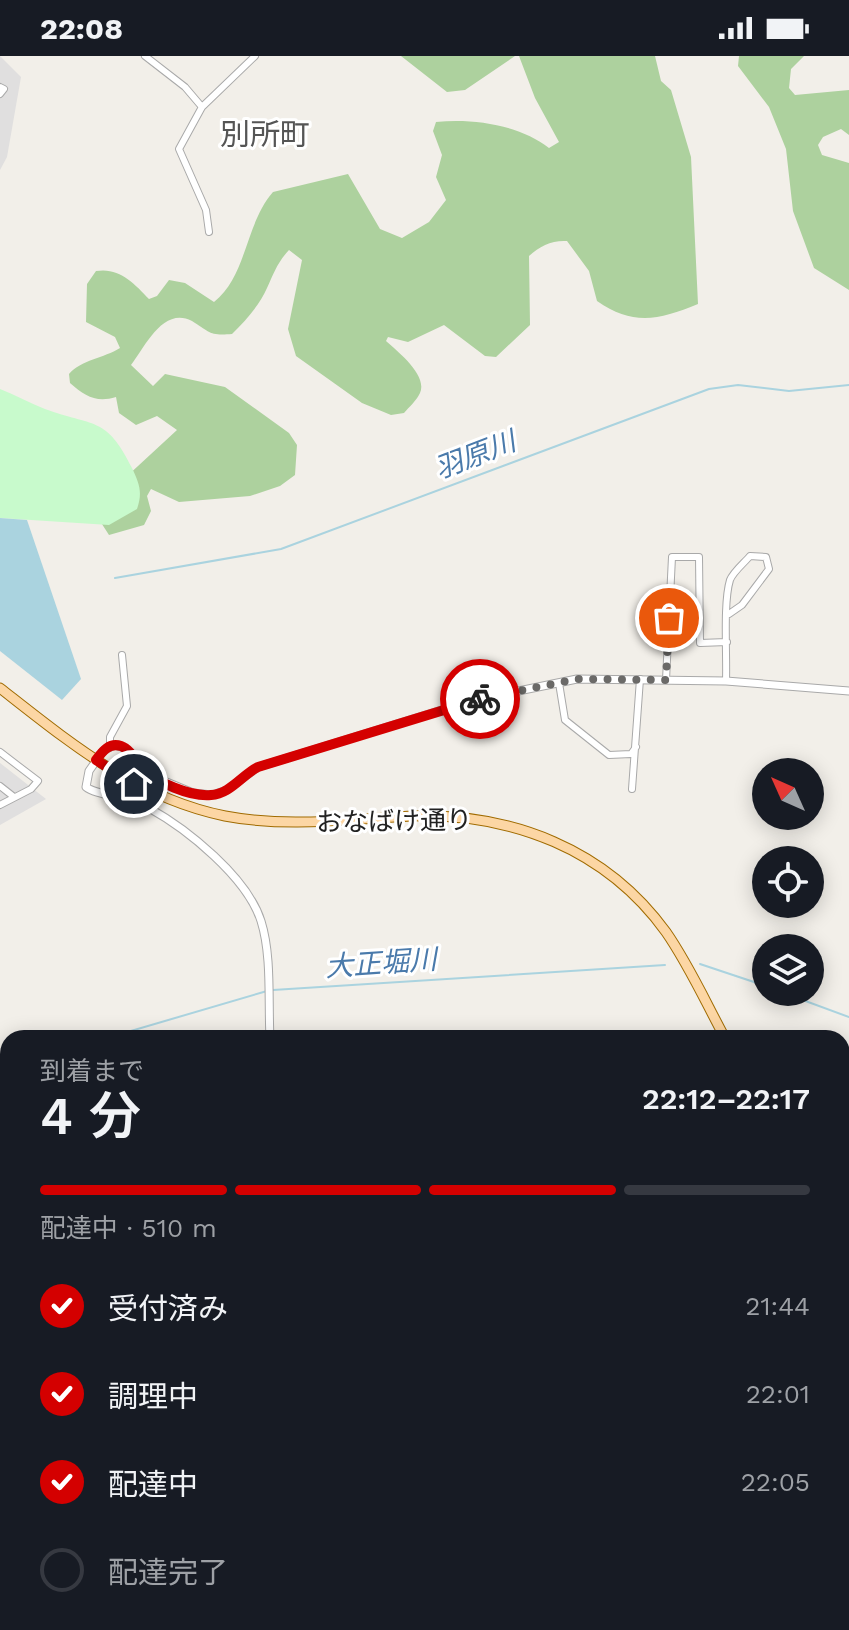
<!DOCTYPE html>
<html lang="ja">
<meta charset="utf-8">
<style>
:root{--surface:#171b24;--page:#20242c;--text:#f1f3f6;--muted:#9ea1a6;--line:#363941;--accent:#d40000}
body{margin:0;font-family:"Work Sans","Noto Sans JP",sans-serif;background:var(--page);color:var(--text);height:100vh;display:flex;flex-direction:column;font-size:30px;white-space:nowrap}
*{box-sizing:border-box;margin:0}
p{font-size:26px;color:var(--muted)}
.icon{flex:none;width:44px;height:44px;fill:none;stroke:currentColor;stroke-width:2;stroke-linecap:round;stroke-linejoin:round}
.map{position:relative;flex:1;overflow:hidden}
.details{position:absolute;left:0px;top:974px;width:850px;height:600px;display:flex;flex-direction:column;background:var(--surface);border-radius:24px 24px 0 0;box-shadow:0 4px 20px #0003}
.details>*{flex:none}
.needle{width:52px;rotate:315deg}
.tools{position:absolute;left:752px;top:702px;display:grid;gap:16px}
.tools a{display:grid;place-items:center;width:72px;height:72px;border-radius:50%;background:var(--surface);box-shadow:0 4px 20px #0003;font-size:40px}
.pin{position:absolute;display:grid;place-items:center;width:68px;height:68px;color:#fff;margin:-34px;border:4px solid #fff;border-radius:50%;box-shadow:0 2px 8px #0007}
.courier{position:absolute;display:grid;place-items:center;width:80px;height:80px;margin:-40px;border:6px solid #d40000;border-radius:50%;background:#fff;color:#222;box-shadow:0 2px 10px #0007}
.overview em{font-style:normal;font-weight:600}
.overview div{display:flex;flex-direction:column-reverse}
.overview{display:flex;align-items:center;justify-content:space-between;height:136px;padding:0 40px}
h1{font-size:52px;font-weight:600;line-height:60px}
.bar{display:grid;grid-template-columns:repeat(4,1fr);gap:12px 8px;align-content:center;height:96px;padding:0 40px}
.bar i{height:10px;border-radius:6px;background:var(--line)}
.bar .selected{background:var(--accent)}
.bar p{grid-column:span 4}
ol{padding:0 40px;list-style:none}
li{display:flex;align-items:center;gap:24px;height:88px}
li p{margin-inline-start:auto}
li .icon{padding:8px;border-radius:50%;background:var(--accent);color:#fff;stroke-width:4}
li:last-child{color:var(--muted)}
li i{width:44px;height:44px;border:4px solid var(--line);border-radius:50%}
.status{display:flex;justify-content:space-between;align-items:center;height:56px;padding:0 40px;background:var(--surface);direction:ltr}
.status svg{height:22px;fill:currentColor}
.map>svg:first-child{display:block}
.residential{fill:#e0dfdf}
.forest{fill:#add19e}
.park{fill:#c8facc}
.water{fill:#aad3df}
.lines{fill:none;stroke-linecap:round;stroke-linejoin:round}
.stream{stroke:#aad3df;stroke-width:2}
.minor-casing{stroke:#a9a9a9;stroke-width:8}
.tertiary-casing{stroke:#a9a9a9;stroke-width:9}
.primary-casing{stroke:#a06b00;stroke-width:11}
.minor{stroke:#fff;stroke-width:6}
.tertiary{stroke:#fff;stroke-width:7}
.primary{stroke:#fcd6a4;stroke-width:9}
.done{stroke:#6b6a68;stroke-width:8;stroke-dasharray:0 14.4}
.route{stroke:#d40000;stroke-width:10}
.labels{text-anchor:middle;dominant-baseline:central;stroke-width:6;stroke-linejoin:round;paint-order:stroke}
.street-label{font-size:26px;fill:#222;stroke:#fff}
.water-label{font-size:28px;font-style:italic;fill:#4a7aab;stroke:#fff}
.quarter-label{font-size:30px;fill:#555;stroke:#fff}
</style>
<div class="status"><b>22:08</b><svg viewBox="0 0 49 12"><path d="M0 12V9h3v3zM5 12V6h3v6zM10 12V3h3v9zM15 12V0h3v12zM26 1h20v11H26zM47 4h2v5h-2z"/></svg></div>
<div class="map">
<svg width="849" height="1574" viewBox="0 0 849 1574">
<rect width="100%" height="100%" fill="#f2efe9"/>
<path class="residential" d="M0 0 21 21 7 101 0 114Z
M0 707 46 743 0 769Z
M0 1237 8 1246V1566H140L143 1574H0Z"/>
<path class="forest" d="M401 0H515L465 34 447 36Z
M519 0H655L661 25 671 34 691 101 698 248C659 264 633 270 597 245L589 215 567 185C552 184 540 190 529 200L530 269 496 301 485 300 444 269 408 286 388 281 386 285C397 295 428 319 420 337 417 344 409 351 404 357L391 359 362 347 296 300 288 273 302 204 289 194C277 207 274 217 267 232 259 250 246 264 232 278 209 280 210 276 192 265 163 250 145 291 131 309L153 330 165 318 225 331 289 377 297 389 295 419 280 430 250 440 179 446 151 433 147 440 151 455 144 469 109 479 100 465 125 422 177 374 157 360 136 369 119 357 116 341C96 347 85 340 70 327L69 318C81 304 104 302 120 292L115 281 86 266 87 228 96 215C119 211 134 227 149 243L157 240 169 224 185 227 214 246C247 220 245 168 273 136L348 118 380 173 402 182 429 166 446 144 436 121 442 99 433 75 436 66C473 62 520 69 549 92L559 86 535 42Z
M739 0H804L791 13 789 32 795 39 849 34V79L841 73 823 81 818 89 822 99 849 107V234L814 212 793 155 786 93 769 51 738 10Z
M151 1566H215L209 1574H198L194 1568 181 1574H152Z
M420 1566H741L732 1574H424Z"/>
<path class="park" d="M0 333C15 339 30 347 45 353 93 371 106 359 132 412 139 427 143 436 137 453L109 469 0 462Z"/>
<path class="water" d="M0 462 27 464 81 623 62 644 0 595Z"/>
<g class="lines">
<path class="stream" d="M115 522 281 493 709 333 738 329 789 335 849 329
M700 908 766 930
M273 934 665 909
M781 936 849 961
M107 982 267 935
M0 1014 8 1012"/>
<defs>
<path id="minor" d="M145 0 185 31 202 51
M0 31 4 33 0 38
M209 176 206 154 179 93 202 51 255 0
M666 624 672 501H699L700 587 727 586
M726 625C727 599 723 547 730 524 733 516 744 507 750 500L766 501 769 513 742 549 729 558
M559 627 565 664 609 699 631 698 636 691
M110 690V681L127 650 122 599
M0 696 38 725 31 733 0 749
M0 730 14 741
M632 733 640 623
M0 1283 8 1289
M0 1308 8 1303
M0 1352 8 1347
M0 1396 8 1391
M842 1460 849 1466
M0 1495 8 1490
M0 1531 8 1545
M19 1566 24 1574
M110 1566 112 1574
M117 1574 134 1570
M353 1574 380 1566"/>
<path id="tertiary" d="M270 982C268 945 272 900 261 865 247 821 187 773 149 752 130 740 97 740 86 731L89 715 103 695 114 689 125 692 152 720 193 737 212 739 227 734 258 711 474 644 577 623 726 625 849 635
M842 1245 849 1244
M0 1447 8 1443
M842 1558 849 1557
M415 1566 418 1574
M743 1574 782 1566"/>
<path id="primary" d="M0 632C69 686 136 742 225 760 288 772 349 763 412 760 512 757 606 793 666 876 689 909 706 947 725 982
M842 1260 849 1334"/>
</defs>
<use href="#minor" class="minor-casing"/>
<use href="#tertiary" class="tertiary-casing"/>
<use href="#primary" class="primary-casing"/>
<use href="#minor" class="minor"/>
<use href="#tertiary" class="tertiary"/>
<use href="#primary" class="primary"/>
</g>
<g class="lines">
<path class="done" d="M480 643 577 623 666 624 669 562"/>
<path class="route" d="M134 728 96 704C102 696 109 686 121 690 130 693 136 705 142 712 156 726 190 741 211 739 230 738 242 719 258 711L480 643"/>
</g>
<g class="labels">
<g class="street-label">
<text transform="translate(394 765) rotate(-1)">おなばけ通り</text>
</g>
<g class="water-label">
<text transform="translate(475 399) rotate(-21)">羽原川</text>
<text transform="translate(381 907) rotate(-4)">大正堀川</text>
</g>
<g class="quarter-label">
<text x="265" y="78">別所町</text>
</g>
</g>
</svg>
<div class="tools">
<a><svg class="needle" viewBox="-14 -14 28 28"><path d="M0-13l5 13h-10z" fill="#e53935"/><path d="M0 13l5-13h-10z" fill="#9ea1a6"/></svg></a>
<a><svg class="icon" aria-label="locate" viewBox="0 0 24 24"><circle cx="12" cy="12" r="6"/><path d="M12 2v4M12 18v4M2 12h4M18 12h4"/></svg></a>
<a><svg class="icon" aria-label="layers" viewBox="0 0 24 24"><path d="M12 4l9 5-9 5-9-5zM3 14l9 5 9-5"/></svg></a>
</div>
<div class="pin" style="left:669px;top:562px;background:#ea580c"><svg class="icon" aria-label="bag" viewBox="0 0 24 24"><path d="M5 8h14l-1 12H6zM9 8a3 3 0 0 1 6 0"/></svg></div>
<div class="pin" style="left:134px;top:728px;background:#1f2937"><svg class="icon" aria-label="home" viewBox="0 0 24 24"><path d="M3 11l9-7 9 7M6 9v11h12V9"/></svg></div>
<div class="courier" style="left:480px;top:643px"><svg class="icon" aria-label="bike" viewBox="0 0 24 24"><circle cx="6" cy="16" r="4"/><circle cx="18" cy="16" r="4"/><path d="M6 16l4-8h5l3 8M10 8l3 8H6M13 5h3"/></svg></div>
<section class="details">
<div class="overview"><div><h1>4 分</h1><p>到着まで</p></div><em>22:12–22:17</em></div>
<div class="bar"><i class="selected"></i><i class="selected"></i><i class="selected"></i><i></i><p>配達中 · 510 m</p></div>
<ol>
<li><svg class="icon" aria-label="check" viewBox="0 0 24 24"><path d="M5 12l5 5 9-10"/></svg>受付済み<p>21:44</p></li>
<li><svg class="icon" aria-label="check" viewBox="0 0 24 24"><path d="M5 12l5 5 9-10"/></svg>調理中<p>22:01</p></li>
<li><svg class="icon" aria-label="check" viewBox="0 0 24 24"><path d="M5 12l5 5 9-10"/></svg>配達中<p>22:05</p></li>
<li><i></i>配達完了</li>
</ol>
</section>
</div>
